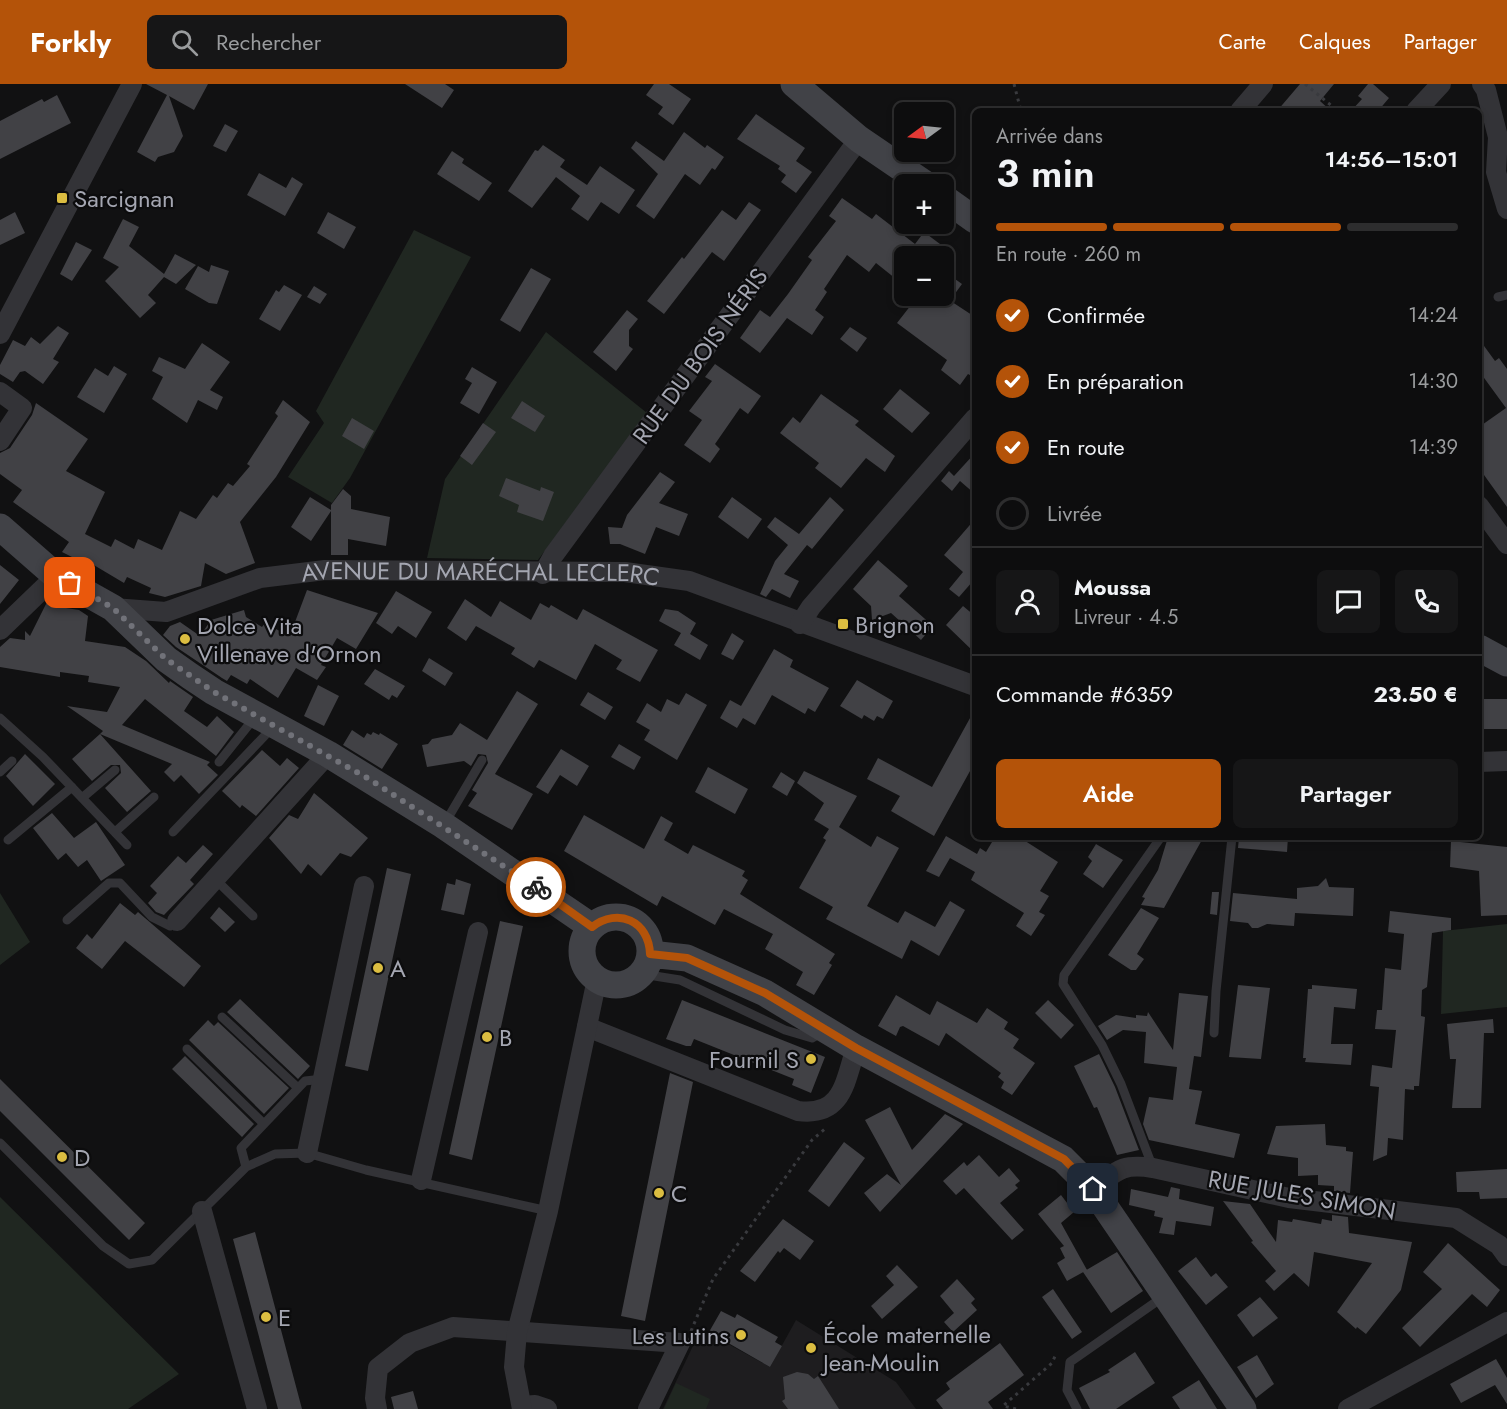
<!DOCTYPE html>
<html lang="fr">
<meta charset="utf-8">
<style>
:root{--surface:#0d0d0e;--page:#161617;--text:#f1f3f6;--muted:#9a9c9e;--line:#2d2d2e;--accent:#b45309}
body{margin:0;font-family:Jost,sans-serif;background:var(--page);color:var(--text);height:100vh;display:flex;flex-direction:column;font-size:22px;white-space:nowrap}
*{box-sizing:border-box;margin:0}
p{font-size:20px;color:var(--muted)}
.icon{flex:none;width:33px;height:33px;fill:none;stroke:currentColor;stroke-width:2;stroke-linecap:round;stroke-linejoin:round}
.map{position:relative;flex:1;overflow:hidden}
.details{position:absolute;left:972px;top:24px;width:510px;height:732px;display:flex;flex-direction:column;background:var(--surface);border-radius:9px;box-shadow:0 3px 9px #0003,0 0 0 2px var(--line)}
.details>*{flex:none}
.needle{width:39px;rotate:255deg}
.fabs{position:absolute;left:894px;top:18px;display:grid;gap:12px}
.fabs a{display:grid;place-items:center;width:60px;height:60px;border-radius:9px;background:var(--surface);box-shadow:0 3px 9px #0003,0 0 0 2px var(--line);font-size:30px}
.pin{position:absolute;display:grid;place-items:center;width:51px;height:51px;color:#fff;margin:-26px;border-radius:12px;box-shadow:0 3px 9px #0006}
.courier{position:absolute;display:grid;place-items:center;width:60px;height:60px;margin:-30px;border:4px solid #b45309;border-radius:50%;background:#fff;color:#222;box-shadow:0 2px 8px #0007}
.head em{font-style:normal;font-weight:600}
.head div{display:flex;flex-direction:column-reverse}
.head{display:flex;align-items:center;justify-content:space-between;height:102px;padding:0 24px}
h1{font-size:39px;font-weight:600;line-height:45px}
.bar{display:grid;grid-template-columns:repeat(4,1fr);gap:9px 6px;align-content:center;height:72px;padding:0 24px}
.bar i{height:8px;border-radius:4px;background:var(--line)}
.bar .current{background:var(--accent)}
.bar p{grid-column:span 4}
.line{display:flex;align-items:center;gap:15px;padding:0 24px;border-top:2px solid var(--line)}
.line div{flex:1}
.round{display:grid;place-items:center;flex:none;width:63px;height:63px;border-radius:9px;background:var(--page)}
ol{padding:0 24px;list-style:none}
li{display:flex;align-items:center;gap:18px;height:66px}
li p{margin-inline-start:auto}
li .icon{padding:6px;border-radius:50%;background:var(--accent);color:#fff;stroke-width:4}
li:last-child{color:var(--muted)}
li i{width:33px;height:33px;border:3px solid var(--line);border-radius:50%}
.cta{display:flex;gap:12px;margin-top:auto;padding:12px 24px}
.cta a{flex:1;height:69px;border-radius:9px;background:var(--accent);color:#fff;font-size:24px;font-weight:600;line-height:69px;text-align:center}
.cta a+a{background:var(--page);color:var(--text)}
header{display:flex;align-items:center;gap:36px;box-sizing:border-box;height:84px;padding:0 30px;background:var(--accent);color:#fff}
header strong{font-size:28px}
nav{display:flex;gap:33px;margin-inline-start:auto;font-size:21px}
.search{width:420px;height:54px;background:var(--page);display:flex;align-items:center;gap:15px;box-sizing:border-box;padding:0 21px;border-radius:9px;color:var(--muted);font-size:22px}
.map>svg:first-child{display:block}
.built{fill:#1e1d1f}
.green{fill:#202721}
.building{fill:#414145}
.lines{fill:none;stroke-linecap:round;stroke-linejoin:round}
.path{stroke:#393a3e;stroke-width:3;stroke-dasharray:3 4.5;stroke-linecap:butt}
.lane{stroke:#333337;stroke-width:9}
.street{stroke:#333337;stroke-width:20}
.secondary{stroke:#414247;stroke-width:27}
.done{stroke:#717279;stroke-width:6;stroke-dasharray:0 10.8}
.route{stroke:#b45309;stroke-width:8}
.poi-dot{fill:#dbbd41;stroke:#0c0c0d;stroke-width:2}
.labels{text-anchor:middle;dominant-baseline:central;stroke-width:4.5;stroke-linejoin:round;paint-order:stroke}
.poi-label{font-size:24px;fill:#a4a6b1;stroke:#0c0c0d;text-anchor:start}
.street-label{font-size:24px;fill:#a4a6b1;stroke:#0c0c0d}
</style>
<header>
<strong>Forkly</strong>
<div class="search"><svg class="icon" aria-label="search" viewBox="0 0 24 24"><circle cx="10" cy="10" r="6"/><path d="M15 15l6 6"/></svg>Rechercher</div>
<nav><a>Carte</a><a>Calques</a><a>Partager</a></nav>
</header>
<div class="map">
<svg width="1507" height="1325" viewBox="0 0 1507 1325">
<rect width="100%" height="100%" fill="#111112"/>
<path class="built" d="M796 1236 896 1298 916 1325H663L701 1245 770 1283Z"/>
<path class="green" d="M414 146 471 173 350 394 332 419 288 393 324 339 316 327Z
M546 248 647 329 538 476 427 474 445 395Z
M0 809 30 858 0 881Z
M1507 840V923L1441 930 1443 847Z
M0 1113 179 1290 128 1325H0Z
M676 1299 710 1315 706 1325H664Z"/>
<path class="building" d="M146 0H208L194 26 169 12 183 52 174 68 158 73 155 78 137 68 167 11Z
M405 0H445L454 6 442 24Z
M654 0H669L691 15 673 41 658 30 663 23 646 11Z
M1300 0H1334L1320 17 1331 27H1277Z
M1368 0H1373L1389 14 1378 27H1351L1362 15 1358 12Z
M57 11 71 39 0 75V37L42 15 44 18Z
M756 30 805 64 796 77 812 88 796 109 781 98 786 91 778 85 780 82 737 55Z
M225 40 238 47 226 68 213 62Z
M684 48 705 64 707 61 724 73 715 86 712 84 700 101 685 90 654 135 636 122 658 90 631 64 636 57 664 77Z
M543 61 565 76 560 83 587 101 600 82 635 106 619 130 601 118 588 137 571 125 580 112 556 93 532 124 508 107 535 66 538 67Z
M452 67 464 75 462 79 492 99 479 117 437 90Z
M259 89 286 104 292 93 303 100 285 132 247 111Z
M842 114 872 135 876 130 915 160 924 148 940 160 932 172H904V184L896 195 876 179 869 188 847 171 824 205 827 208 815 226 824 233 812 251 787 234 760 269 740 254 760 226 770 233 788 210 812 176 808 173 836 137 829 132Z
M749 118 761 126 724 177 712 168 664 230 647 217 682 173 684 175 722 126 736 136Z
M15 128 25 149 0 161V136Z
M328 128 356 143 344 165 317 149Z
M123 135 139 143 129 162 164 190 175 170 196 181 176 200 164 193 148 211 156 219 140 234 105 197 119 183 103 174Z
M76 158 92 166 72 197 60 190Z
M211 181 229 187 217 220 209 219 185 205 198 182 209 188Z
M531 184 551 195 520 248 500 236Z
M944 187 962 200 954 211 944 204Z
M284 201 302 211 280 247 259 235 276 206 279 208Z
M314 202 327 210 320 220 307 213Z
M918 212H943L975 233V294L968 290 960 301 941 286 947 276 897 239Z
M627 226 638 235 629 246V262L633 265 616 287 593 268Z
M58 242 69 249 53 275 59 278 43 300 25 287 20 288 13 298 0 290V281L13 256 25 262 31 253 40 260Z
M850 243 867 254 857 268 840 255Z
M1479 255 1495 277 1499 274 1507 285V423L1479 384V343L1506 324 1479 287Z
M202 259 230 278 210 306 223 313 217 326 198 316 187 339 152 315 163 293 152 287 159 273 185 285Z
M715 280 761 312 748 330 740 324 715 360 720 365 710 379 684 361 702 336 689 327 712 297 705 293Z
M114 282 127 290 104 329 77 313 95 284 108 292Z
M472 283 497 298 479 330 460 319 472 299 465 295Z
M900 305 930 329 912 349 883 325Z
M821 310 859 337 855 341 895 372 885 388 866 374 841 404 815 384 819 379 780 349 793 333 800 339Z
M283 316 310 338 276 393 240 438 255 479 226 490 205 479 201 502 165 513 149 509 151 504 127 493 124 499 87 477 86 480 62 468 69 458 13 418 22 406 0 390V369L10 364 32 331 36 319 88 355 66 387 105 408 85 450 111 463 115 455 134 465 138 455 162 466 180 427 196 435 213 411 217 414 228 399 233 402 250 382 247 380 278 332 275 329Z
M522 317 545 332 535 348 511 334Z
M352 334 374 347 364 365 342 352Z
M483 339 496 348 472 381 460 372Z
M975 369V410L960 397 952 407 941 397 949 387 954 392Z
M660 388 675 398 659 419 688 430 679 452 656 443 645 470 620 460H610L608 443 622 444 627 431Z
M506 394 540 407 541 403 554 408 543 437 517 428 519 421 499 412Z
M343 405 351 412V425L390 433 386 462 348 455V471H331V427L311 457 291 443 310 413 331 426V421Z
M732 413 762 435 748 455 718 433Z
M830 413 844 426 812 465 807 461 784 490 799 497 790 514 772 505 766 513 760 510 775 477 788 461 767 443 775 433 799 450Z
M975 435V499L973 497 959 513 949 505 963 488 944 471Z
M878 476 908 502 899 512 933 542 921 556 891 529 872 536 871 522 853 505Z
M0 481 19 496 0 520Z
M307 506 378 529 356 565 337 554 321 581 326 583 317 596 296 584 278 614 250 595 247 600 231 591 227 597 222 594 176 563 163 551 170 542 180 538 200 552 211 536 244 526 246 533 262 543 265 539 287 551 295 538Z
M396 507 432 528 416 554 398 542 392 550 376 539Z
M465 515 491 533 500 517 531 536 540 519 549 524 551 521 577 536 583 525 658 566 640 598 616 585 622 576 595 560 576 596 539 576 534 584 511 570 515 564 476 542 466 557 447 544Z
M48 516 66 518V524L79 526 88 532 85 557 125 563 146 577 169 599 170 597 193 613 184 627 207 643 217 632 234 648 216 672 145 615 122 641 210 678 207 681 218 691 199 710 181 691 174 698 164 688 172 680 100 650 103 647 67 622 107 628 120 603 88 598 89 592 60 588V593L0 583V563L10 554 25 556V547L30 552Z
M963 522 975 532V569L946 541Z
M665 525 678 527 696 539 690 550 708 561 700 576 674 561 681 549 659 537Z
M732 549 744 557 733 576 721 570Z
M774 565 793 576 790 583 829 604 815 628 808 624 805 630 772 611 755 641 743 634 737 644 720 634 730 616 741 622Z
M429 574 453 589 445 602 422 587Z
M375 585 405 602 397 614 392 611 389 616 364 600Z
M857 596 893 617 883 635 877 632 874 637 864 631 862 635 840 622Z
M318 601 339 612 324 642 304 632Z
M517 607 538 620 495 690 533 710 512 746 468 722 477 709 472 706 488 679 486 671 478 670 471 682 464 677 427 683 422 661 428 660 432 655 452 651 460 639 487 656Z
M588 608 613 623 605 636 580 621Z
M686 609 707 621 677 676 644 656 650 646 636 638 647 619 661 628 667 615 679 621Z
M1479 615H1507V645H1479Z
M975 625V678L934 752 891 727 900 712 867 695 878 674 932 703Z
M352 646 364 654 367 649 371 651 373 648 379 651 380 649 398 660 382 685 343 661Z
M100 650 151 707 127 728 105 704 121 689 120 681H111L92 697 72 675Z
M619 660 641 673 634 686 611 673Z
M561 665 589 682 577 702 560 691 548 710 536 703Z
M262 666 280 682 287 674 299 684 256 732 242 721 240 724 222 707Z
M25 670 55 700 33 722 6 692Z
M708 683 748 705 735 730 695 708Z
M804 687 857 712 839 743 871 763 877 752 899 764 867 822 898 839 905 827 935 843 950 817 965 826 939 872 911 856 902 875 826 835 833 823 799 804 826 756 823 754 829 745 814 736 824 719 797 699Z
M781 688 795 697 787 712 772 703Z
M314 709 368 754 351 773 340 769 321 792 308 780 301 790 269 754 289 731 298 735Z
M52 729 74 754 96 738 125 781 101 797 87 776 78 783 66 769 58 776 33 744Z
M584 731 644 765 661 732 673 739 664 756 688 770 693 761 745 787 742 792 748 796 740 810 835 870 829 879 832 881 814 911 796 901 803 888 765 865 773 850 724 825 715 841 662 812 657 822 564 767Z
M946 752 977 770 980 764 986 768 995 753H1019L1058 778 1040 807 1049 812 1039 828 1045 831 1031 852 1016 842 1024 829 971 796 975 788 950 774 939 793 926 787Z
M1168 753 1203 754 1164 824 1141 821 1145 814 1142 813 1158 786Z
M1239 753H1288L1287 768 1238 764Z
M1451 757 1507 763V831L1481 832 1479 787 1450 783Z
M1096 760 1123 776 1103 804 1083 790 1092 777 1088 773Z
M203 761 213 770 190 796 194 800 164 831 156 828 148 819 157 809 150 802 178 772 186 779Z
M387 784 411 790 368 987 345 982Z
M1326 794 1329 803 1354 804 1353 832 1295 829 1294 842 1267 840 1258 844H1252L1248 839 1230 837 1233 809 1297 815V804L1318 802Z
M456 795 471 800 464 831 441 826 447 799 455 801Z
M1212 808H1219L1217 831 1210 830Z
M120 819 135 831 138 828 201 882 184 903 125 857 102 885 76 864 87 850 92 855Z
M219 823 235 838 225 848 210 834Z
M1141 824 1159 834 1137 870 1144 875 1136 886H1131L1108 871Z
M1390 827 1451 834V846L1432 849 1427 903 1422 906 1421 932 1425 933 1419 1002H1414V1006L1405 1005 1403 1056 1388 1054 1387 1071 1373 1077 1379 1003 1370 1002 1372 981 1392 984 1396 946 1375 945 1377 926H1382L1385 884 1401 886 1404 850 1388 848Z
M500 837 523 842 472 1076 449 1070Z
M1238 901 1270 904 1261 975 1229 973Z
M1312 901 1357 905 1355 925 1334 923 1331 960H1353L1351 981 1305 978 1306 974H1303L1308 905H1312Z
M1179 909 1208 912 1201 973 1194 972 1189 1005 1202 1007 1195 1040 1240 1050 1234 1074 1149 1056 1143 1040 1149 1013 1173 1016 1177 983 1144 979 1146 948 1123 946 1107 956 1098 942 1116 931 1136 934V931L1147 932 1148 928 1173 966Z
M896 911 930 931 937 917 977 939 987 924 1008 938 1004 945 1019 955 1013 964 1035 979 1012 1011 1001 1004 1004 998 998 993 1001 989 946 949 939 962 903 942 900 943 896 952 878 942Z
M240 915 310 982 298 995 227 928Z
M682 916 825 973 811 1009 792 1001 794 995 694 955 691 962H686L666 955Z
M1048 916 1074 941 1061 955 1035 929Z
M1493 935 1494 949H1484L1481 1024H1452L1456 975H1450L1447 940Z
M208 936 214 942 218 938 289 1004 264 1030 189 956Z
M1099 970 1115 1003 1139 1066 1117 1071 1097 1023 1094 1024 1074 982Z
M185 972 254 1040 242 1053 172 985Z
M670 989 693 998 645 1237 621 1232Z
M0 995 145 1139 129 1156 0 1027Z
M890 1023 912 1066 945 1030 963 1040 880 1128 864 1109 887 1090 901 1101 865 1036Z
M1325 1040 1326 1061 1346 1063V1067L1353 1068 1350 1109 1334 1107V1102L1318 1101V1091L1298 1092V1074L1267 1070 1276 1042Z
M844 1058 865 1074 829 1123 808 1107Z
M979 1071 999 1093 1009 1084 1020 1097 1015 1101 1018 1104 1000 1119 1024 1146 1012 1156 964 1104 956 1111 943 1097 964 1078 967 1082Z
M1507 1085V1114L1480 1115 1479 1108H1457L1456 1088Z
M1171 1103 1180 1105 1179 1115 1214 1123 1211 1142 1176 1137 1174 1151 1159 1149 1163 1134 1154 1132 1155 1127 1129 1121 1131 1105 1168 1113Z
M1061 1111 1074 1128 1061 1139 1087 1186 1067 1197 1057 1179 1065 1174 1060 1164 1064 1162 1038 1130Z
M1223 1117 1250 1120 1276 1158 1278 1136 1292 1138 1293 1135 1321 1140 1322 1135 1332 1137V1131L1348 1133 1349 1149 1412 1158 1401 1206 1366 1250 1357 1243 1356 1245 1337 1228 1372 1179 1314 1168 1309 1203 1294 1189 1274 1207 1265 1197 1276 1187 1251 1158 1253 1157Z
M783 1135 814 1157 800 1176 784 1164 780 1169 778 1167 755 1198 740 1187Z
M255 1148 302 1325H278L248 1211 233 1155Z
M1448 1159 1500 1206 1487 1223 1472 1210 1420 1263 1402 1244 1442 1205 1423 1188Z
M1117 1168 1143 1207 1111 1229 1083 1188Z
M1196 1173 1211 1193 1216 1189 1228 1203 1206 1221 1178 1187Z
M897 1181 918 1203 882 1235 871 1222 894 1201 886 1192Z
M957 1195 975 1215 971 1219 977 1226 953 1248 944 1238 954 1229 940 1212Z
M1053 1205 1082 1248 1072 1255 1042 1213Z
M1260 1213 1278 1234 1253 1253 1237 1231Z
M721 1227 735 1234 737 1230 778 1253 775 1258 782 1262 770 1283 709 1248Z
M1000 1259 1024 1291 988 1318 993 1325H943L936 1316 950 1305 946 1299Z
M1135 1268 1155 1299 1116 1325H1090L1079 1304 1110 1288 1108 1286Z
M1257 1271 1274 1300 1256 1314 1237 1283Z
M1496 1275 1507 1294V1320L1495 1301 1461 1319 1450 1300Z
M797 1288 808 1290 814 1295 818 1292 839 1325H788L782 1317 785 1315 783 1293Z
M1199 1296 1217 1325H1180L1172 1313Z
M413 1307 418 1325H394L391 1313Z"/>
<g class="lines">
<path class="path" d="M1014 0 1021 27
M1305 0 1338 27
M691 1247 713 1195 812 1056 826 1044
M1016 1325 1003 1322 1052 1279 1056 1270"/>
<path class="lane" d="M1498 213 1507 211
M0 634 43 673 127 761
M219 678 255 633
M0 688 12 677
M82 714 115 686
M445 739 482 676
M115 748 154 713
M173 748 274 642
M8 756 72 703
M215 795 253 832
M67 836 109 799H120L152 833 170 842 177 837
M642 890 680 896 785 946 812 954 823 948
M222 933 298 1004
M1214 949 1216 907 1232 753
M187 965 264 1040
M0 1059 103 1162 129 1180 152 1176 246 1083 275 1070 307 1069 366 1086 548 1127
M246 1083 241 1064 305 997 323 995
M1153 1084 1121 1000 1102 961 1063 900 1064 891 1161 753
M1077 1325 1067 1306 1070 1278 1163 1213"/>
<g class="street">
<path d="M1482 0 1486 6 1498 53 1496 88 1507 125"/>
<path d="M1240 27 1263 0"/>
<path d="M1416 27 1441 0"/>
<path d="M0 250 132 0"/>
<path d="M0 308 22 324 0 357"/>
<path d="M1479 422 1507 460"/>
<path d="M543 490 553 472 859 55"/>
<path id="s1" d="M113 524 166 528 260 494 325 486 625 488 689 497 975 602"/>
<path d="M800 540 811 523 975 334"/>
<path d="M0 546 56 492"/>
<path d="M1479 678 1507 677"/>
<path d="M177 837 328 670"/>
<path d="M587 943 798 1027C843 1033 845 997 856 964"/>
<path d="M307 1069 364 802"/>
<path d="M421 1096 478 848"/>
<path d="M1093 1105C1117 1087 1121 1079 1153 1084L1289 1114 1456 1134 1499 1161 1507 1172"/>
<path d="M202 1127 257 1325"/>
<path d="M522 1322 535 1321 547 1325"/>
<path d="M377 1325 375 1314 378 1284 410 1259 453 1243 680 1259 648 1325"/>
<path d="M522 1325 514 1283 517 1248 548 1127 597 895"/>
<path d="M1348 1325 1507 1238"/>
</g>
<path class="secondary" d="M794 0 859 55 925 100
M944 114 975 136
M0 443 56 492 113 524 166 575 190 592 214 608 328 670 443 741 592 843
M1479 564 1507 579
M582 867a34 34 0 1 1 68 0a34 34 0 1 1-68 0Z
M650 870 687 874 765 909 856 964 1063 1075 1093 1105 1243 1325"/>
</g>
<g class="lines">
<path class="done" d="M70 499 113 524 166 575 214 608 369 695 536 803"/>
<path class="route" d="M536 803 592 843C618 823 649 837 650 870L687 874 765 909 856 964 1064 1075 1093 1105"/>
</g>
<g class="poi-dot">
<rect x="56" y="108" width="12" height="12" rx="3"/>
<rect x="837" y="534" width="12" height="12" rx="3"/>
<circle cx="185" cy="555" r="6"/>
<circle cx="378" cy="884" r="6"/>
<circle cx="487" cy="953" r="6"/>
<circle cx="811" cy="975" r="6"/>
<circle cx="62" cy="1073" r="6"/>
<circle cx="659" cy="1109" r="6"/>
<circle cx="266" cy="1233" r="6"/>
<circle cx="741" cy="1251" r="6"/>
<circle cx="811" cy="1264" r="6"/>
</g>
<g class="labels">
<g class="poi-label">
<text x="74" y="114">Sarcignan</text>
<text x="855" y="540">Brignon</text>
<text x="197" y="541">Dolce Vita<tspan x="197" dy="28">Villenave d'Ornon</tspan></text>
<text x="390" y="884">A</text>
<text x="499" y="953">B</text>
<text x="799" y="975" text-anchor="end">Fournil S</text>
<text x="74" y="1073">D</text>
<text x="671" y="1109">C</text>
<text x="278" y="1233">E</text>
<text x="823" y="1250">École maternelle<tspan x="823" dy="28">Jean-Moulin</tspan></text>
<text x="729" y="1251" text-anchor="end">Les Lutins</text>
</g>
<g class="street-label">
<text transform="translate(700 272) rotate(-54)">RUE DU BOIS NÉRIS</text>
<text stroke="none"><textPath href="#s1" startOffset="374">AVENUE DU MARÉCHAL LECLERC</textPath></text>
<text transform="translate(1302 1111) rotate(10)">RUE JULES SIMON</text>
</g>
</g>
</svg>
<div class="fabs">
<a><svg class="needle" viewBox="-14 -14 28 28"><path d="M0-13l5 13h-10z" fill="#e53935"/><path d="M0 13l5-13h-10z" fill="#9a9c9e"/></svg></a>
<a>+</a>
<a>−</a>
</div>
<div class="pin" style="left:70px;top:499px;background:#ea580c"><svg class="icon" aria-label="bag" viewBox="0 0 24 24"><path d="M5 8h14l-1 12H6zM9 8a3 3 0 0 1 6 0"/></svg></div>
<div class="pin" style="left:1093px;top:1105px;background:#1f2937"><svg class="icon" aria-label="home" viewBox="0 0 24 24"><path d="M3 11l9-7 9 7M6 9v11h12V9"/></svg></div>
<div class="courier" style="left:536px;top:803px"><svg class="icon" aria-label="bike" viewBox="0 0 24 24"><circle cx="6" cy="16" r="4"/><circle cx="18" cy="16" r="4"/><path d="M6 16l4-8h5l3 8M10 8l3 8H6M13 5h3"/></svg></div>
<section class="details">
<div class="head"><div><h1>3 min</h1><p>Arrivée dans</p></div><em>14:56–15:01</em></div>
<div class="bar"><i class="current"></i><i class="current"></i><i class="current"></i><i></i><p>En route · 260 m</p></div>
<ol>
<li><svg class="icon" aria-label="check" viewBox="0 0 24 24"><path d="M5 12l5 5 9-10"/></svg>Confirmée<p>14:24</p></li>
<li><svg class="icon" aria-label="check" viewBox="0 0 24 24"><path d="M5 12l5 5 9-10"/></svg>En préparation<p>14:30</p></li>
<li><svg class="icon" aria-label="check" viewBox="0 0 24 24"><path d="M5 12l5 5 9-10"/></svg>En route<p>14:39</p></li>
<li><i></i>Livrée</li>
</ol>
<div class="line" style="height:108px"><a class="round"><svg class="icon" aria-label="person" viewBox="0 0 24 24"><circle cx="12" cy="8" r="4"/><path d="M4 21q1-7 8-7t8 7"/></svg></a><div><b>Moussa</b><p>Livreur · 4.5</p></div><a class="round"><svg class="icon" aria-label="chat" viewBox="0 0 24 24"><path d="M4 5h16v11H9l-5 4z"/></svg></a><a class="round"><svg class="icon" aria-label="phone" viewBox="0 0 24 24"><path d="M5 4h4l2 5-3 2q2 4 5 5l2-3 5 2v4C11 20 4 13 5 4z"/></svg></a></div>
<div class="line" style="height:78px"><div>Commande #6359</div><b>23.50 €</b></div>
<div class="cta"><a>Aide</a><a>Partager</a></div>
</section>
</div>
